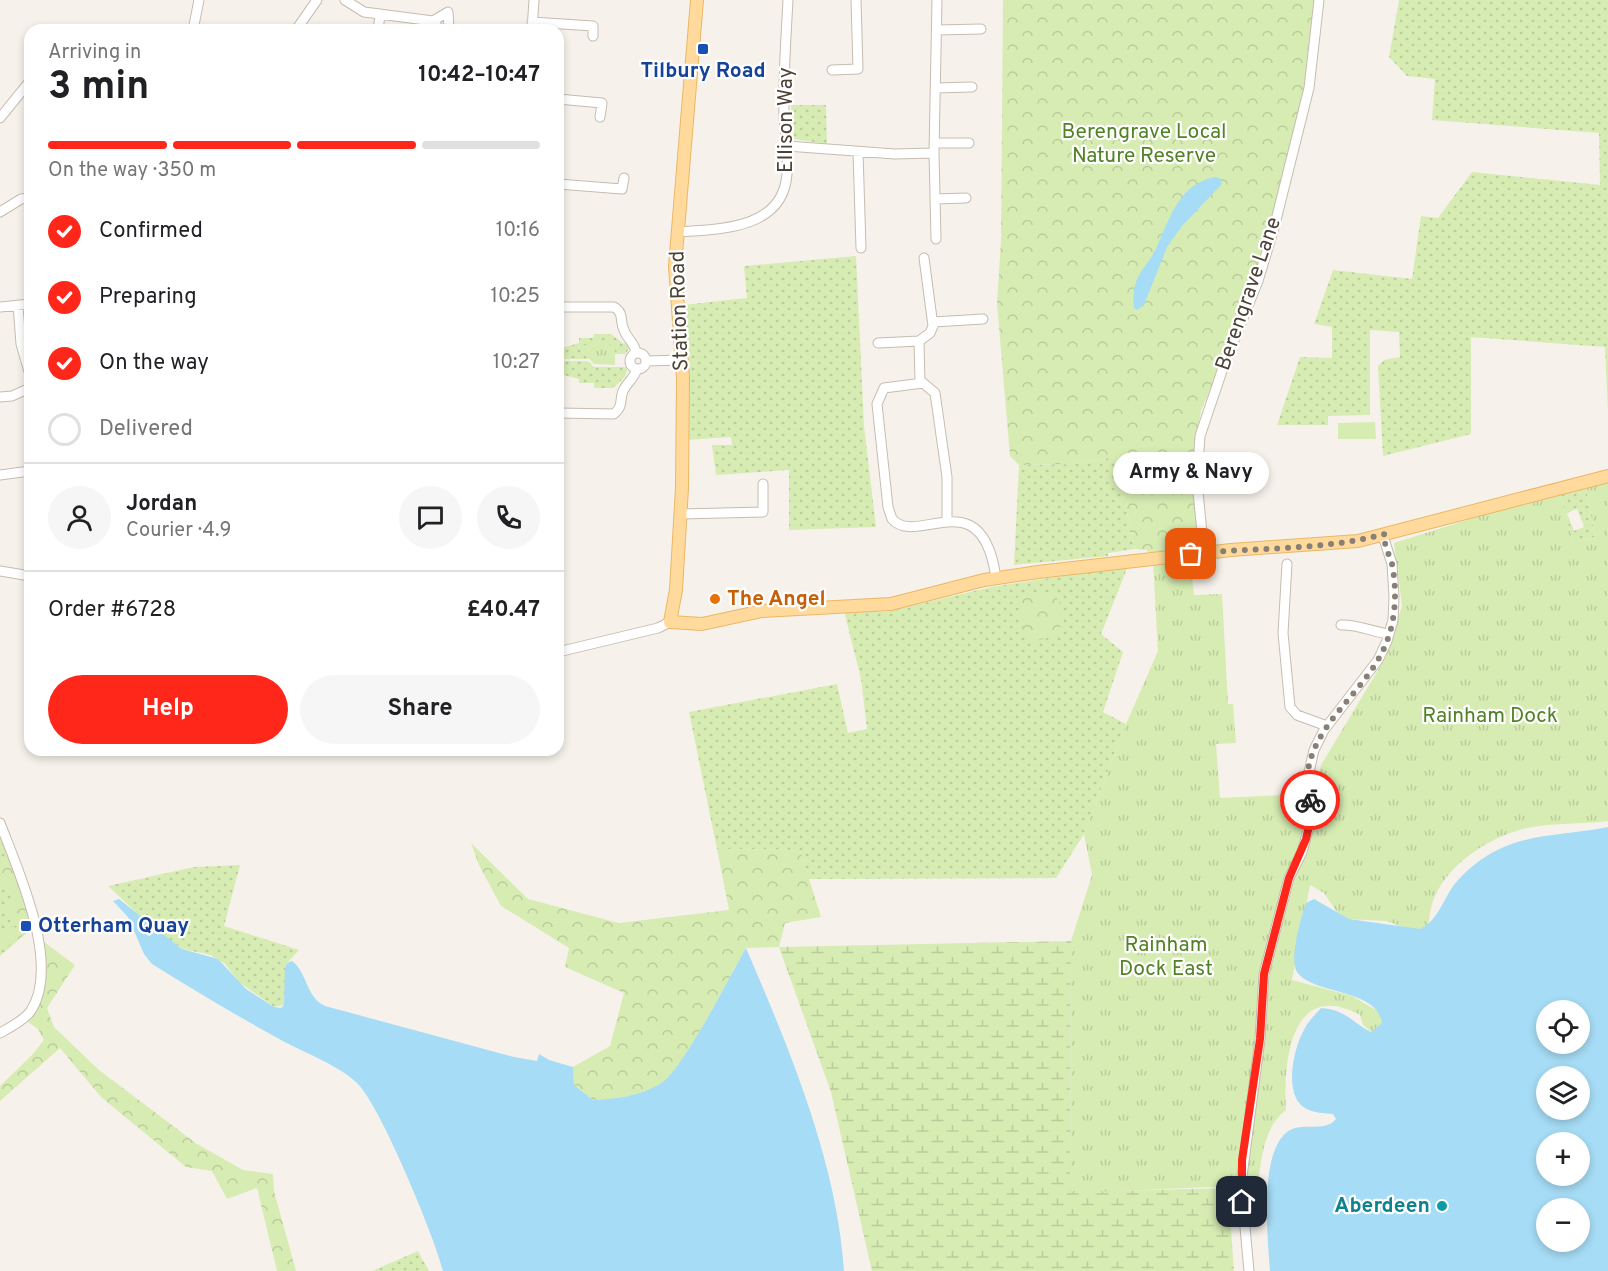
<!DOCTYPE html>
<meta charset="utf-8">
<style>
:root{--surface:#fff;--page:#f6f6f6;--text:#202124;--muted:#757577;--line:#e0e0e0;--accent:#ff271a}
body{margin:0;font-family:Overpass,sans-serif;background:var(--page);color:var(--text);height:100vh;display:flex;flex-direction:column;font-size:22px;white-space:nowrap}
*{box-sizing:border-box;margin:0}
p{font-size:20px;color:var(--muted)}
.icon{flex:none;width:33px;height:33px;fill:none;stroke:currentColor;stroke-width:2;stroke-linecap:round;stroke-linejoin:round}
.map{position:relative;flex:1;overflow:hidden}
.drawer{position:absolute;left:24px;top:24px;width:540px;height:732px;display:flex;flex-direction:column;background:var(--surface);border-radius:18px;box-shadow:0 3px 9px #0003}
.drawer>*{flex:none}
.tools{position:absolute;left:1536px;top:1000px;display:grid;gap:12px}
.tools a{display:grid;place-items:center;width:54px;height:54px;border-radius:50%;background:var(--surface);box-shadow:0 3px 9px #0003;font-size:30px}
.pin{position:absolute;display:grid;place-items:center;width:51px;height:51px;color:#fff;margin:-26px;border-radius:12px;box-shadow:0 3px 9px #0006}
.courier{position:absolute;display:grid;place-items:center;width:60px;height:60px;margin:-30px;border:4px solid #ff271a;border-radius:50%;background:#fff;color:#222;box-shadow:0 2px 8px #0007}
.bubble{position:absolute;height:42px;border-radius:21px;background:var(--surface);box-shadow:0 3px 9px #0003;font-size:20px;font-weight:700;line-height:42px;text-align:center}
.summary em{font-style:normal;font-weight:700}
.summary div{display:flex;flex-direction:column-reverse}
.summary{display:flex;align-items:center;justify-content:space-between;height:102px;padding:0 24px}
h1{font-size:39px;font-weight:700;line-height:45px}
.bar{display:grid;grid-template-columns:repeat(4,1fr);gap:9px 6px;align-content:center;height:72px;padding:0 24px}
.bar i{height:8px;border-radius:4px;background:var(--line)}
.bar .active{background:var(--accent)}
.bar p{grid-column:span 4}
.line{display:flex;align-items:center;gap:15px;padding:0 24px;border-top:2px solid var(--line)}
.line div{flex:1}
.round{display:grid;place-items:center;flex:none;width:63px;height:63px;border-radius:32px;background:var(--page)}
ol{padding:0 24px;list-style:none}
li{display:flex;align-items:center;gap:18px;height:66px}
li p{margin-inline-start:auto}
li .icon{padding:6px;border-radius:50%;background:var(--accent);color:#fff;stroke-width:4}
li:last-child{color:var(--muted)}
li i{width:33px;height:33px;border:3px solid var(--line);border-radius:50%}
.cta{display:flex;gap:12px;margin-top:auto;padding:12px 24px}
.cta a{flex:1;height:69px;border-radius:36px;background:var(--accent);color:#fff;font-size:24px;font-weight:700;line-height:69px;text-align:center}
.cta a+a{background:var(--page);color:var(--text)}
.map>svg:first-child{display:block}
.grass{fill:url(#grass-dots);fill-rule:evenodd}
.forest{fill:url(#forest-crowns)}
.wetland{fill:url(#wetland-marsh)}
.park{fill:url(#park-tufts)}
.pitch{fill:#d7ecb3}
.water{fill:#a6dcf5;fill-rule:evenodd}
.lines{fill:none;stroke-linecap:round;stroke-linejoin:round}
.minor-casing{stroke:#c6bcb0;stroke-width:11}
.major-casing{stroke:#ebb765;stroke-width:14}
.minor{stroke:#fff;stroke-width:9}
.major{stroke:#ffda9c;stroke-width:12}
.done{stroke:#888077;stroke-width:6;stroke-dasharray:0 10.8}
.route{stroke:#ff271a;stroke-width:8}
.transit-dot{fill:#1a4fb4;stroke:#fff;stroke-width:2}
.food-dot{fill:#e8710a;stroke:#fff;stroke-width:2}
.culture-dot{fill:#0f9aa8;stroke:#fff;stroke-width:2}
.labels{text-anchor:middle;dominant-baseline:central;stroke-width:4.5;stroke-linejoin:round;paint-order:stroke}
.transit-label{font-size:21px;font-weight:bold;fill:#164399;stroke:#fff}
.street-label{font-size:21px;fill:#4c4238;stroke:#fff}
.park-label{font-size:21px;fill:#528226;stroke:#fff}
.food-label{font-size:21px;font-weight:bold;fill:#c56008;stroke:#fff;text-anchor:start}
.culture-label{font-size:21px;font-weight:bold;fill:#0d838f;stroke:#fff;text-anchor:end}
</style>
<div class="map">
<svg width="1608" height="1271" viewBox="0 0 1608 1271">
<defs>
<pattern id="grass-dots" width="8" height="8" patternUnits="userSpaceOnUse" patternTransform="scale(1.5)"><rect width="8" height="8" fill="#d7ecb3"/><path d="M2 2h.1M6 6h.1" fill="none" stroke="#bacc9b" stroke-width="1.8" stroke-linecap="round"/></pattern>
<pattern id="forest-crowns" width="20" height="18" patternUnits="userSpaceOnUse" patternTransform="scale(1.5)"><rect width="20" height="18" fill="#d7ecb3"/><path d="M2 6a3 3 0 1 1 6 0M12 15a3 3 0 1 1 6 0" fill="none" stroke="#bacc9b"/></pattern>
<pattern id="wetland-marsh" width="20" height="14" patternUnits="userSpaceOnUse" patternTransform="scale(1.5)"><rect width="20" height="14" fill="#d7ecb3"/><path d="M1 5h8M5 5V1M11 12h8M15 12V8" fill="none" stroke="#bacc9b"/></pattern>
<pattern id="park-tufts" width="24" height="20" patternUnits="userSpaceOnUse" patternTransform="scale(1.5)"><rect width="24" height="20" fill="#d7ecb3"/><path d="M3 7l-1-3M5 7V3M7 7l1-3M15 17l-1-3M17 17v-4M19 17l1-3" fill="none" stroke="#bacc9b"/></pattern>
</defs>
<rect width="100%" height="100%" fill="#f6f2eb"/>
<path class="grass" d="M1399 0H1608V411L1605 347 1471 337V434L1383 456 1378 366 1384 360 1400 357 1399 332 1370 330V415L1328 416V425H1277L1300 357 1332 358V327L1314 324 1333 270 1412 279 1421 216 1438 218 1472 172 1600 185 1599 133 1432 120 1435 79 1407 76 1389 57Z
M791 105H826L827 144 794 139Z
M856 256 864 426 876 527 789 530V470L716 475 712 445H732L731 437 685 440 683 305 747 298 744 266Z
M594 334H611L624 344 627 341 629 349 625 354H615L614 350 589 341V345L578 347 589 359H558V349L579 343V338H593Z
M558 361H588L594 367H626L627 370 625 377 613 388H594V383H579V379L560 374Z
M1115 457 1135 549 1108 553V556L1014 565 1019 465 1074 464Z
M1586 487 1595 537 1573 542 1559 491ZM1577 509 1584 527 1574 531 1567 513Z
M1128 566 1101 634 1123 652 1103 712 1126 724 1084 834 1056 878 809 879 800 850 717 849 689 712 837 684 848 733 867 729 861 679 844 611 886 612 991 587Z
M0 837 30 926 29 931 0 956Z
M240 865 224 926 299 950 287 963 284 1005 274 1007 239 982 225 964 211 955 183 949 155 930 108 886 194 867Z
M418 1251 429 1271H372Z"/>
<path class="forest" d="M1003 0H1315L1305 85 1265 248 1238 323 1201 411 1194 452 1192 490 1197 517 1194 547 1148 553 1147 550 1135 549 1115 457 1074 464 1019 465 1010 456 997 303 1001 240Z
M1053 591 1061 606 1060 634 1026 644 1017 597Z
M3 836 9 844 30 926 29 931 0 952V934L8 925 20 929 21 923 14 918 9 920 5 915 9 902H18L15 892 10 893 1 880 0 866 7 865 0 837Z
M471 843 528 899 619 923 729 910 717 849 800 850 821 917 785 923 779 947 746 948C731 974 681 1073 660 1085 639 1096 616 1099 593 1100L574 1085 573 1067 610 1046 624 993 565 967 569 948 501 906 479 865Z
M43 941 75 965 47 1008 54 1027 99 1070 197 1144 243 1170 273 1174 274 1191 296 1271H277L257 1188 227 1199 212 1171 186 1167 101 1097 60 1048 0 1101V1086L32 1055 44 1040 38 1029 28 1022 45 989Z"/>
<path class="wetland" d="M1071 941 1070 1192 1228 1188 1234 1271H872L831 1092 779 947Z"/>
<path class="park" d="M589 341H606L615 350V365L594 364 578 347 588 344Z
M1608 481V821C1585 824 1561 823 1539 826 1499 831 1452 859 1435 896 1430 906 1430 918 1427 928L1415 932 1387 921 1347 919 1337 912 1324 893 1310 885 1292 980 1352 996 1386 1016V1025L1372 1032 1363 1025 1360 1015C1291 978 1283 1062 1286 1110 1264 1126 1261 1159 1258 1185L1070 1193 1071 941 1092 875 1084 834 1126 724 1158 651 1153 562 1190 558 1194 595 1222 594 1228 704H1233L1236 743 1216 744 1220 798 1307 794 1316 791 1321 765 1383 662 1402 606 1394 543 1559 491 1573 542 1595 537 1586 487Z"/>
<path class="pitch" d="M1375 422 1376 439H1338V423Z"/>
<path class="water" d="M1215 177 1222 179 1221 185 1182 226 1167 247 1144 305 1137 310 1134 308C1131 272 1146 272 1158 244 1171 215 1180 184 1215 177Z
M1608 827V1271H1270C1268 1239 1257 1145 1292 1129 1306 1123 1326 1132 1336 1119L1333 1114C1323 1113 1310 1113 1302 1106 1284 1090 1294 1047 1304 1030 1308 1021 1315 1015 1321 1008 1347 1010 1351 1022 1371 1032L1382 1023C1377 988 1313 995 1297 972 1289 960 1301 917 1306 903L1314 899 1349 919 1420 929C1440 920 1444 894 1459 879 1506 830 1548 839 1608 827ZM1546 1011H1580V1044H1546ZM1546 1077H1580V1110H1546ZM1546 1143H1580V1176H1546ZM1546 1209H1580V1242H1546Z
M119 899 182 949 218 959 246 989 274 1007 281 1008 284 1005 285 970 287 963 292 961C308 973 305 996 325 1006L514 1057 537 1061 539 1054 549 1060 573 1067 574 1085 593 1100C615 1099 640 1096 660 1084 681 1073 731 974 746 948 789 1048 837 1162 844 1271H443C435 1238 379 1102 356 1082 336 1064 305 1053 281 1040 237 1016 194 990 152 964L144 954 128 917 113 901Z"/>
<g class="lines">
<defs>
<path id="minor" d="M345 0 364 12 433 21 440 30
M433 21 448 12 449 30
M532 22 593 26V36
M193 30 199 0
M296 30 317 0
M378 30 380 15
M532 30 534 0
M937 30 981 29
M832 70 858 69 856 0
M936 88 972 87
M558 99 602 103 600 117
M0 118 30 81
M934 143H969
M787 146 895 154 934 153
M858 152 861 248
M558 184 622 189 624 178
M935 199 966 198
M0 212 21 199 30 198
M678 232C719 229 783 230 787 174 789 155 785 135 784 115 783 77 786 38 788 0
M936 239 934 153 937 0
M18 305 21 344 30 375
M0 307 30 304
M558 307H614C625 314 619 320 624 330 627 339 634 342 636 352
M933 322 983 319
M878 343 919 341
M630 361a8 8 0 1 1 16 0a8 8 0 1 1-16 0Z
M647 361 682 360
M920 383 919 341 930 333 933 326 924 258
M0 397 12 396 30 388
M558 413 614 414C624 405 619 401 623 391 627 382 634 379 637 369
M0 475 30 471
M681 514 763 512V484
M947 521V477L935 393 923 383 884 388 877 404 888 507 892 519C917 548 982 478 996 578
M1204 552 1197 482 1200 436 1224 365 1258 281 1274 228 1309 88 1319 0
M1287 564 1283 633 1290 707 1297 715 1327 726
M0 571 30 576
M1341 625C1358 624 1372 632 1389 634
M558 652 658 628 670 622
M0 823C18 870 62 966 30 1012 23 1021 9 1028 0 1033
M1249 1271 1241 1184 1260 1039 1264 974 1289 878 1302 852 1309 827 1311 804 1307 781 1314 750 1324 730 1378 660 1387 641 1393 620 1394 597 1392 564 1384 539 1385 534"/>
<path id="major" d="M697 0 675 266 683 378 682 488 676 590 670 622 702 624 762 611 891 604 984 580 1038 572 1231 550 1358 541 1608 476"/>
</defs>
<use href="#minor" class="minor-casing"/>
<use href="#major" class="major-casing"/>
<use href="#minor" class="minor"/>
<use href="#major" class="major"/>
</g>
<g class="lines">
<path class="done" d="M1191 554C1255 547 1322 551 1385 534 1383 545 1389 553 1392 564 1397 589 1396 618 1387 641 1368 693 1308 724 1307 782 1307 789 1310 794 1310 800"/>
<path class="route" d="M1242 1202V1160L1260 1039 1264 974 1289 878 1306 839 1311 818 1310 800"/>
</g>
<g class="transit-dot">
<rect x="697" y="43" width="12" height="12" rx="3"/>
<rect x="20" y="920" width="12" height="12" rx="3"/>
</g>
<circle class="food-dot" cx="715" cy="599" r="6"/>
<circle class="culture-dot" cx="1442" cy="1206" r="6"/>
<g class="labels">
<g class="transit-label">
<text x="703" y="71">Tilbury Road</text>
<text x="38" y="926" text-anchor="start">Otterham Quay</text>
</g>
<g class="street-label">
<text transform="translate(786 120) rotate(-90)">Ellison Way</text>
<text transform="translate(1249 294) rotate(-71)">Berengrave Lane</text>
<text transform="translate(680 311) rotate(-92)">Station Road</text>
</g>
<g class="park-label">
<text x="1144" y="132">Berengrave Local<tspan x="1144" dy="24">Nature Reserve</tspan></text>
<text x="1490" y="716">Rainham Dock</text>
<text x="1166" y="945">Rainham<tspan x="1166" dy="24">Dock East</tspan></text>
</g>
<g class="food-label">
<text x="727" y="599">The Angel</text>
</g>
<g class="culture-label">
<text x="1430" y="1206">Aberdeen</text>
</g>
</g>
</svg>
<div class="tools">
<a><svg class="icon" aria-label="locate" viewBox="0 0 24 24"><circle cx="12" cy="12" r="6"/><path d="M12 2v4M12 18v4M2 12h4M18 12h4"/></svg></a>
<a><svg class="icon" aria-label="layers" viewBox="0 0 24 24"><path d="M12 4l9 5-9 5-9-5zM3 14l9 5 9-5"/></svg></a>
<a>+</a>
<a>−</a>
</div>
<div class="pin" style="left:1191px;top:554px;background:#ea580c"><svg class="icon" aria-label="bag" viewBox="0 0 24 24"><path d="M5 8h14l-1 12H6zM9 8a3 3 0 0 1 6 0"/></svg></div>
<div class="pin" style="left:1242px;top:1202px;background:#1f2937"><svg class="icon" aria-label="home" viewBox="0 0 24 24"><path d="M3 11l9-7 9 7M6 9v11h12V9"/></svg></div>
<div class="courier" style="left:1310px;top:800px"><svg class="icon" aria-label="bike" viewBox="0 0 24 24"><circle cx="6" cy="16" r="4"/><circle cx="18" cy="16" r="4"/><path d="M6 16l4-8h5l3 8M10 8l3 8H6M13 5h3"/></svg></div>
<div class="bubble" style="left:1113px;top:452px;width:156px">Army &amp; Navy</div>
<section class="drawer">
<div class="summary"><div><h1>3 min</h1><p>Arriving in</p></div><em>10:42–10:47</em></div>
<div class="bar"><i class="active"></i><i class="active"></i><i class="active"></i><i></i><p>On the way · 350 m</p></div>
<ol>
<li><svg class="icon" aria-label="check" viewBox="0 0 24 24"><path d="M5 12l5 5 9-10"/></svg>Confirmed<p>10:16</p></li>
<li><svg class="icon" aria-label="check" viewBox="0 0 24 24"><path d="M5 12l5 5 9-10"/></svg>Preparing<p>10:25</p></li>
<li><svg class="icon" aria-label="check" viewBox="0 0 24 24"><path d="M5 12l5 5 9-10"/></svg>On the way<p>10:27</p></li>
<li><i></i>Delivered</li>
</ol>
<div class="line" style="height:108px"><a class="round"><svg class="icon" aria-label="person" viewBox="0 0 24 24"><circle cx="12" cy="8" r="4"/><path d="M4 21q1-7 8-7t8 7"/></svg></a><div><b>Jordan</b><p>Courier · 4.9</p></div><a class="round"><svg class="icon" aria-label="chat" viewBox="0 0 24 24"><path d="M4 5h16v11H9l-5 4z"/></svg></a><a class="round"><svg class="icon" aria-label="phone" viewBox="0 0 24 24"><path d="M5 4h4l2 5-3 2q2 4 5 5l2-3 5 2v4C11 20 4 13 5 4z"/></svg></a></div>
<div class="line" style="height:78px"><div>Order #6728</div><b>£40.47</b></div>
<div class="cta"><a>Help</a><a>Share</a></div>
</section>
</div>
